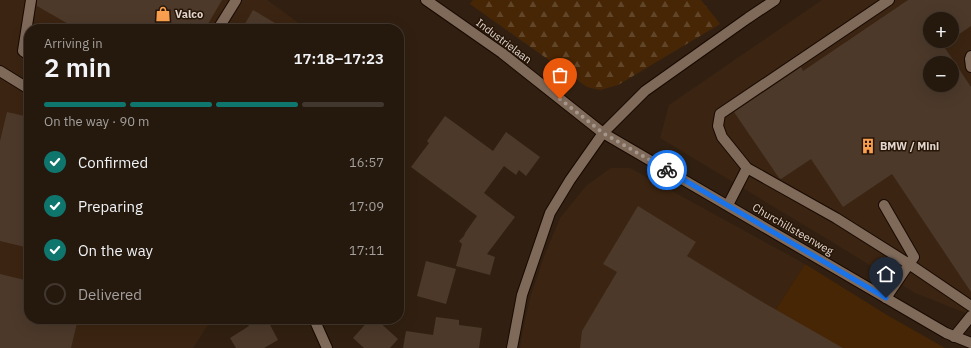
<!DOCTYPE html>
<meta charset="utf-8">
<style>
:root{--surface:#25180d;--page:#2d2116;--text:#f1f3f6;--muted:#a3a09d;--line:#42372e;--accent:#0f766e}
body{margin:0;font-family:"IBM Plex Sans",sans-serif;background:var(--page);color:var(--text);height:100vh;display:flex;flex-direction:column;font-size:15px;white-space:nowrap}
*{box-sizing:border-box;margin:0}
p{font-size:13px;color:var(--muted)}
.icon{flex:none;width:22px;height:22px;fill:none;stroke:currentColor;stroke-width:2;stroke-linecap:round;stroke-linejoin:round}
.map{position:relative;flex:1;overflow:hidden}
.side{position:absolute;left:24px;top:24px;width:380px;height:300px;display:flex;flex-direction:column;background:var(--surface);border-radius:16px;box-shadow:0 4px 16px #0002,0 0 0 1px var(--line)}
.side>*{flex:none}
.buttons{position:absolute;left:923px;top:12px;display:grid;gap:8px}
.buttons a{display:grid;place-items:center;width:36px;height:36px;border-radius:50%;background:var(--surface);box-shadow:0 4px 16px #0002,0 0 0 1px var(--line);font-size:20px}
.pin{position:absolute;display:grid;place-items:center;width:34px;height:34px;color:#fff;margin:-41px -17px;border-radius:50% 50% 50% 0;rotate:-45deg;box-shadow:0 0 4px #0007}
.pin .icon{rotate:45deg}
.courier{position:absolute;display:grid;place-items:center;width:40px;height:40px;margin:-20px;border:3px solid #1a73e8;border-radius:50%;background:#fff;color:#222;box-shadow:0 1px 5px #0007}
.head em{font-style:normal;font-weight:600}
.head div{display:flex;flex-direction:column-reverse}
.head{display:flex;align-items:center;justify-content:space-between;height:68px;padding:0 20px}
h1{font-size:26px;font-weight:600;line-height:30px}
.bar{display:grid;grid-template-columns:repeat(4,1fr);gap:6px 4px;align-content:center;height:48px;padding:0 20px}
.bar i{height:5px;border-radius:3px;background:var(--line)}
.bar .current{background:var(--accent)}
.bar p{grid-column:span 4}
ol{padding:0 20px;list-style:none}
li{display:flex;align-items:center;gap:12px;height:44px}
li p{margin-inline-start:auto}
li .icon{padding:4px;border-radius:50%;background:var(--accent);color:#fff;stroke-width:4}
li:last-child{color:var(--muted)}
li i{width:22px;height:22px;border:2px solid var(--line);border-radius:50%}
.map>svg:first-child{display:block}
.built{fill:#3b2411;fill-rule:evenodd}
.grass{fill:#472605}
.forest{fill:url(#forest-firs)}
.building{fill:#4c392a;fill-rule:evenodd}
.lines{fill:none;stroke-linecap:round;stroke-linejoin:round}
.service-casing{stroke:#180900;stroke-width:12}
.minor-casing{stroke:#180900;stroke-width:12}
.tertiary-casing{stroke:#180900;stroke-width:12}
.service{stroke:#7f6a5a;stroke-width:10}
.minor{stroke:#7f6a5a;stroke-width:10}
.tertiary{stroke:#7f6a5a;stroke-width:10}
.done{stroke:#a4968b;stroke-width:4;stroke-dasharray:0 7.2}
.route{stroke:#1a73e8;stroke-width:5}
.labels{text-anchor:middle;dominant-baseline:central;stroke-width:3;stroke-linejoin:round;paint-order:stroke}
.poi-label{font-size:11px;font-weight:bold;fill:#e2d6cd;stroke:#271608;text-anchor:start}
.street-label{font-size:11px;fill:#e2d6cd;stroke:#271608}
</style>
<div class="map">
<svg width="971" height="348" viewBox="0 0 971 348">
<defs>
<pattern id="forest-firs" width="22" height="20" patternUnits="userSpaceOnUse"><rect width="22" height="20" fill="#472605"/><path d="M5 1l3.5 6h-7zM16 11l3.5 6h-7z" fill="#614528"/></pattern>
</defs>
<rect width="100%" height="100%" fill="#312011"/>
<path class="built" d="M0 0H267L307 29H29V319H212L193 348H0Z
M822 0H971V315L915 293 842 248 660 138 669 105ZM930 19H952V41H930ZM930 63H952V85H930Z
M611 168H630L805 264 751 348H520L523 330 530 298 544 257 560 218 587 185Z"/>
<path class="grass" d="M805 264 887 315 945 348H751Z"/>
<path class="forest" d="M473 0H701L720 24 618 85 600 90 587 87 470 4Z"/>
<path class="building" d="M37 0H222L205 29H77L37 6Z
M908 0H971V26L952 39V19H930V41H948L943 45 971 87V292L892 174 843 207 811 159 781 179 779 178 734 112 801 67 803 71ZM930 63H952V85H930Z
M253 10 285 29H242Z
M7 112 29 117V248L0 241V141Z
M445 116 493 151 506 132 540 157 526 176 519 170 516 175 504 166 484 193 515 217 487 254 495 257 490 275 456 266 462 244 459 241 464 236 465 233 477 216 411 167 429 143 427 141Z
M638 206 696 242 687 256 759 300 843 348H580L582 331 617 272 603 264Z
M426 261 456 269 446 304 417 296Z
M0 274 29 281V319H78L71 348H0Z
M436 317 459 320V325L482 328 479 348H403L406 331 433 335Z
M245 319H267L278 340 264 348H236L230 338 249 326Z
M370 319H376L398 339 390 348H364L353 338Z"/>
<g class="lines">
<defs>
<path id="service" d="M889 0 720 114 718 126 722 137 747 168 836 218 909 264 971 306
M29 55 23 51 31 0
M971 56 970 59 971 67
M0 71 29 89
M728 205 747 168
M884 205 914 257 909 264 886 298
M954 337 971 316"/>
<path id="minor" d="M218 29 236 0
M603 133 946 333 971 343
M314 319 327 348"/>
<path id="tertiary" d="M426 0 502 53 603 133
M512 348 522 295 550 213 570 180 603 133 645 91 748 18 775 0"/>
</defs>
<use href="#service" class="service-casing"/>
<use href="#minor" class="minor-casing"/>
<use href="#tertiary" class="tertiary-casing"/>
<use href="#service" class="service"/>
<use href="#minor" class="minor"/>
<use href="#tertiary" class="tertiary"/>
</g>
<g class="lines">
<path class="done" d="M560 99 603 133 667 170"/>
<path class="route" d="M667 170 886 298"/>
</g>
<defs>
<symbol id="shop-bare" viewBox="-9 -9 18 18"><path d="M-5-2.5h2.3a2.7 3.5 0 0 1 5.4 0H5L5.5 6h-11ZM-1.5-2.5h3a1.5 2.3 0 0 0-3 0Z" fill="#fa9f4e" stroke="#271608" stroke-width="2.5" paint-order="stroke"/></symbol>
<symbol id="building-bare" viewBox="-9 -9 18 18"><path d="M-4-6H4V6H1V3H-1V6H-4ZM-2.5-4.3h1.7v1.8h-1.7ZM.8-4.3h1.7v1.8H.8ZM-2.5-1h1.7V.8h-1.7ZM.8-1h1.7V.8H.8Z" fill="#fa9f4e" stroke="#271608" stroke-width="2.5" paint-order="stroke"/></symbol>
</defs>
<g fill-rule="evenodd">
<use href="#shop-bare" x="152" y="3" width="22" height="22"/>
<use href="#building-bare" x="857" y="135" width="22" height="22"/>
</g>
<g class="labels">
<g class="poi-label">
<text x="175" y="14">Valco</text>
<text x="880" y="146">BMW / Mini</text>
</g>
<g class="street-label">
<text transform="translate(504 41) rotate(37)">Industrielaan</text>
<text transform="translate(793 229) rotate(30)">Churchillsteenweg</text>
</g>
</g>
</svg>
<div class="buttons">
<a>+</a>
<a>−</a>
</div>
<div class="pin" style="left:560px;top:99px;background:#ea580c"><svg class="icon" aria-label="bag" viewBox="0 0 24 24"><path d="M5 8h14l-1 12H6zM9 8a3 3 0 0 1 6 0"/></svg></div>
<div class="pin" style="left:886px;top:298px;background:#1f2937"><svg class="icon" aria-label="home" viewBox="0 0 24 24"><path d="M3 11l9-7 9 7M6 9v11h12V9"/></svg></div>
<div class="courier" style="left:667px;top:170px"><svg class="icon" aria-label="bike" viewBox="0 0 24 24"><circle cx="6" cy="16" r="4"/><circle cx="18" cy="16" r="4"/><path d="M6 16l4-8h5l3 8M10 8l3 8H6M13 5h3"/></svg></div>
<section class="side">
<div class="head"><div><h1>2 min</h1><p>Arriving in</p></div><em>17:18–17:23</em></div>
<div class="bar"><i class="current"></i><i class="current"></i><i class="current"></i><i></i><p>On the way · 90 m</p></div>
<ol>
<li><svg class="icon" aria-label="check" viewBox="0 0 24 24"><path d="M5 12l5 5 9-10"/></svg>Confirmed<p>16:57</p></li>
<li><svg class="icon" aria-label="check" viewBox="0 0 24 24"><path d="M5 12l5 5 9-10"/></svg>Preparing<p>17:09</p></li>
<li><svg class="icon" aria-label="check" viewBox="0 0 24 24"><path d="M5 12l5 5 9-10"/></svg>On the way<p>17:11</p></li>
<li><i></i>Delivered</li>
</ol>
</section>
</div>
